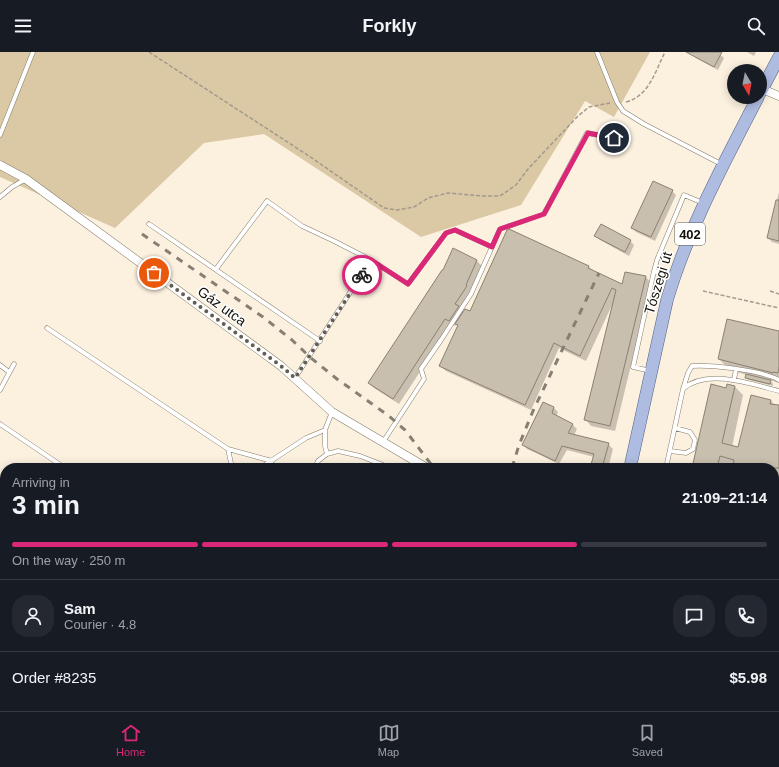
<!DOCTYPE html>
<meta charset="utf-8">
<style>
:root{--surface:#171b24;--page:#242831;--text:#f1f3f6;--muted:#9ea1a6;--line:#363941;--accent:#db2777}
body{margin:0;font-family:Arial,sans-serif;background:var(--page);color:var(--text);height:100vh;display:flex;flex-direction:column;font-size:15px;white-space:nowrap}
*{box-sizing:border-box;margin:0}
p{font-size:13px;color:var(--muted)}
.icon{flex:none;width:22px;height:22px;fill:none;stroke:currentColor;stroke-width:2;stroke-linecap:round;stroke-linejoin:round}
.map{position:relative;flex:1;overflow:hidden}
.drawer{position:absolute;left:0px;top:411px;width:779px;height:248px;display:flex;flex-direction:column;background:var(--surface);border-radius:16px 16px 0 0;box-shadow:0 2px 10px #0003}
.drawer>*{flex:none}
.needle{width:26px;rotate:170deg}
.tools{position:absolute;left:727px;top:12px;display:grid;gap:8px}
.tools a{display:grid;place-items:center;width:40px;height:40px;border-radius:50%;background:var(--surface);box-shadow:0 2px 10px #0003;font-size:20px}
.pin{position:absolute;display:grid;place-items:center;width:34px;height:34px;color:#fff;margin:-17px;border:2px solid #fff;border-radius:50%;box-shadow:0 1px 4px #0007}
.courier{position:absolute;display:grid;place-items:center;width:40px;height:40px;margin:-20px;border:3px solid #db2777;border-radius:50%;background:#fff;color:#222;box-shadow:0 1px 5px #0007}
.overview em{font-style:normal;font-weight:600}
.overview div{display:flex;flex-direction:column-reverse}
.overview{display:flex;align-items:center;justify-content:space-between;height:68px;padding:0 12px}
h1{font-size:26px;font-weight:600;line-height:30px}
.bar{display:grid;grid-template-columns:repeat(4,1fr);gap:6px 4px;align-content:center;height:48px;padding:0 12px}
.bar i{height:5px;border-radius:3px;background:var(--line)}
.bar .on{background:var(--accent)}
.bar p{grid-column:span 4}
.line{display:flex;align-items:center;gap:10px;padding:0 12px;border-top:1px solid var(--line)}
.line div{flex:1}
.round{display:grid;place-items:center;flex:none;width:42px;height:42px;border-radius:16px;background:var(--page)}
header{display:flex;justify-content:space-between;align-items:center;height:52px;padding:0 12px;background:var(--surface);font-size:18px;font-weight:600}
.tabs{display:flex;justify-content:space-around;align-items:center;height:56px;border-top:1px solid var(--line);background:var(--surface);font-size:11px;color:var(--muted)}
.tabs a{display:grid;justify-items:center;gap:2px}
.tabs .on{color:var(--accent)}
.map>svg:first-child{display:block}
.green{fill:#dbc8a5}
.shadow{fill:#0003}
.building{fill:#c9bfae;stroke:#8a8170}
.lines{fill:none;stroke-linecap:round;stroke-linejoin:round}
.service-casing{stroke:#847b6a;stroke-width:5}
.minor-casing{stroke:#847b6a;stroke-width:9}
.primary-casing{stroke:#546288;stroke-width:13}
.path{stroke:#a29a8c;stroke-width:1.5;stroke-dasharray:4 2;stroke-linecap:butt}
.service{stroke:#fff;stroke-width:4}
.minor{stroke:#fff;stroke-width:8}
.primary{stroke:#aebce1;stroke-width:12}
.rail{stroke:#867f73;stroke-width:3;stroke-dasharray:7 7;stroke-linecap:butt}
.done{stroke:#635d53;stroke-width:4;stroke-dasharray:0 7.2}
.route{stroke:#db2777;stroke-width:5}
.labels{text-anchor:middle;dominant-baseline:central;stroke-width:3;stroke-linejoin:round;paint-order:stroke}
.shield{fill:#fff;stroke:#585652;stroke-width:1}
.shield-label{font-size:13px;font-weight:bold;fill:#110e08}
.street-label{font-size:14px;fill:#110e08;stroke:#fff}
</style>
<header><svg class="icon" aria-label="menu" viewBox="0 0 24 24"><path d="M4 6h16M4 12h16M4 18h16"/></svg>Forkly<svg class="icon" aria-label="search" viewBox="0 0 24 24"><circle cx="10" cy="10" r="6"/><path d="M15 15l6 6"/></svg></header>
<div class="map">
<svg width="779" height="659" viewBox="0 0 779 659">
<rect width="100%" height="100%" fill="#fcf1df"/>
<path class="green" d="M0 0H650L614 65 585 49 521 153 421 185 264 82 204 91 115 176 0 125Z"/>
<path class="shadow" d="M693 0H717L724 6 718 18 696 6 692 2Z
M747 0H756L754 4Z
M672 139 676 143 655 189 636 180 632 176Z
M779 140V192L772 190 768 186Z
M509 179 589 215 594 220 623 234 646 225 651 231 615 379 591 374 586 368 612 253 586 309 559 296 531 358 446 319 440 314 459 274 456 272 455 274 451 272 399 352 374 336 369 331 443 220 453 198 477 209 482 214 461 257 464 261 470 260Z
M596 184 630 189 634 193 629 204 600 188Z
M779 280V331L770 328 773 332V334L749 328 746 326 747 323 730 318 719 307Z
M735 335 743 343 732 395 739 396 770 348 775 353 779 354V557L774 556V416H734V414L728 412 727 416H693L727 337Z
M544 351 554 356 558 360 556 364 572 372 577 377 574 383 608 392 613 397 608 416H591L594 405 567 398 559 412 527 397 523 392Z
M272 654H433L432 659H270Z
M683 654H706L705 659H682Z"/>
<path class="building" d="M686 0H722L714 15Z
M653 129 673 138 651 185 631 176Z
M776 148H779V189L767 186Z
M601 172 631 188 625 200 594 184Z
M509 177 589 214 588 216 622 232 625 220 646 224 610 374 584 368 616 238 612 236 580 304 554 291 525 353 439 314 458 273 455 272 465 257 470 259 507 178Z
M453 196 477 208 466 233 467 234 455 252 459 254 449 269 445 267 393 347 368 331 442 218H443Z
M727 267 779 279V315L778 321 773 320V321L718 307Z
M746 322 770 328H771L770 332 745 326Z
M711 332 726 336 727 332 735 334 722 391 738 395 751 343 771 348 770 352 779 353V416H733L734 408 720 404 717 416H692Z
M543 350 554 355 552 361 573 372 568 381 609 391 602 416H590L594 402 562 394 555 409 522 393Z"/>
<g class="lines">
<defs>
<path id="service" d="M597 0 617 50 623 59 644 72 723 113
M0 83 33 0
M0 145 12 135 26 127
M149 172 320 289
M216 217 267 149 302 174 334 189 371 208
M654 219 657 208 684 143 703 151
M47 276 228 397
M0 313 9 320
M651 319 633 315 654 219 674 224
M295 326 371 208 408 232 446 181 455 178 492 195
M734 328 736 317
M683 337C707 316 751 332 779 339
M0 338 14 312
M0 372 65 416
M383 390 424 327 421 317 441 288 471 242 500 177 544 162 587 81 614 86
M670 399 686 401 693 397 695 388 690 380 675 376
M327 402 338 399 360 404 391 416
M232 416 228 397 272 409
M260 416 306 386 325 378 332 360
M315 416 318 409 327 402 325 394V378
M666 416 683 337 688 321 692 314C713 313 761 318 779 328
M774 616 779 606
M245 659 246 654
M508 659 509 654
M712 659 713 654
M736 659 737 654
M761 659 763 654
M779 659V658"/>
<path id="minor" d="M762 37 779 44
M0 113 26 127 281 314 332 360 427 416
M586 654 606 659"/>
<path id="primary" d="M760 41 779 5
M630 416 667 248C688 177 724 111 758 45
M576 659 577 654"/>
</defs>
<use href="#service" class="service-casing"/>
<use href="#minor" class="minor-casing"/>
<use href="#primary" class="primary-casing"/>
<path class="path" d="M149 0 309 104 384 156 397 158 414 155 428 146 448 141 483 144H500L516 133 528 117 578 64 589 55 610 51
M626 50C649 44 655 20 665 0
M703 239 779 256
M770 239 779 242"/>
<use href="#service" class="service"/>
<use href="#minor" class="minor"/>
<use href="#primary" class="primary"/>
<path class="rail" d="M142 182 263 265 292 288 311 306 337 327 389 364 405 378 434 416
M512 416 519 393 533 359 599 221
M432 659 433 654
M440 659 441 654"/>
</g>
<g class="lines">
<path class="done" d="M154 221 281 314 295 326 362 223"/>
<path class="route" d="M362 223 371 208 408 232 446 181 455 178 492 195 500 177 544 162 588 81 614 86"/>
</g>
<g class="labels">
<rect class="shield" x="675" y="171" width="30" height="22" rx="3"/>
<g class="shield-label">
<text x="690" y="182">402</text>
</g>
<g class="street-label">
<text transform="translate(658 231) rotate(-73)">Tószegi út</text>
<text transform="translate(222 254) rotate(36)">Gáz utca</text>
</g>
</g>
</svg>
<div class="tools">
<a><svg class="needle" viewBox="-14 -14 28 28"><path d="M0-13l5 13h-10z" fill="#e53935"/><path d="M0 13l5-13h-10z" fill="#9ea1a6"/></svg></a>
</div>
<div class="pin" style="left:154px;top:221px;background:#ea580c"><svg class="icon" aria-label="bag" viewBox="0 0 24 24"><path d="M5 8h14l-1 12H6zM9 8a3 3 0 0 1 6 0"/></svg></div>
<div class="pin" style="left:614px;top:86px;background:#1f2937"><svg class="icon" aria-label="home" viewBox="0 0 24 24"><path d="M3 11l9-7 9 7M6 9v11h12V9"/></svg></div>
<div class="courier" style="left:362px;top:223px"><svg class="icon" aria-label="bike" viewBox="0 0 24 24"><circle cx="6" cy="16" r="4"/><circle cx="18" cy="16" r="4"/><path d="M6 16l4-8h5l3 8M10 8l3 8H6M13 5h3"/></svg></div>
<section class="drawer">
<div class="overview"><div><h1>3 min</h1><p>Arriving in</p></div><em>21:09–21:14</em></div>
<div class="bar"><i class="on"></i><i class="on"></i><i class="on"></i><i></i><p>On the way · 250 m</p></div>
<div class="line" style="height:72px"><a class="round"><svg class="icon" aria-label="person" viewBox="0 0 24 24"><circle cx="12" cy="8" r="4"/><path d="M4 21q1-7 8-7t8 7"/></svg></a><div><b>Sam</b><p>Courier · 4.8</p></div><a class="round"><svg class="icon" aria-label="chat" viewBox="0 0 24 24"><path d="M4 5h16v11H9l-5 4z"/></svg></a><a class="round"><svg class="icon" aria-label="phone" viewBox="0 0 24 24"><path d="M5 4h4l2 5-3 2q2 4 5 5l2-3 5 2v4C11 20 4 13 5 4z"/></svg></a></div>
<div class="line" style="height:52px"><div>Order #8235</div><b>$5.98</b></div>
</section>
</div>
<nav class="tabs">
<a class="on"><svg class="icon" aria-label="home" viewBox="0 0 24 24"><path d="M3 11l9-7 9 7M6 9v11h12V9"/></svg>Home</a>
<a><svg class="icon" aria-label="map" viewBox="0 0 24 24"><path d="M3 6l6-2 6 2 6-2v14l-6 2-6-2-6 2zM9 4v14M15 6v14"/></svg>Map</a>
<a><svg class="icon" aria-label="saved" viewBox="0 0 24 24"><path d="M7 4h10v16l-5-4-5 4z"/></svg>Saved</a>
</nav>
